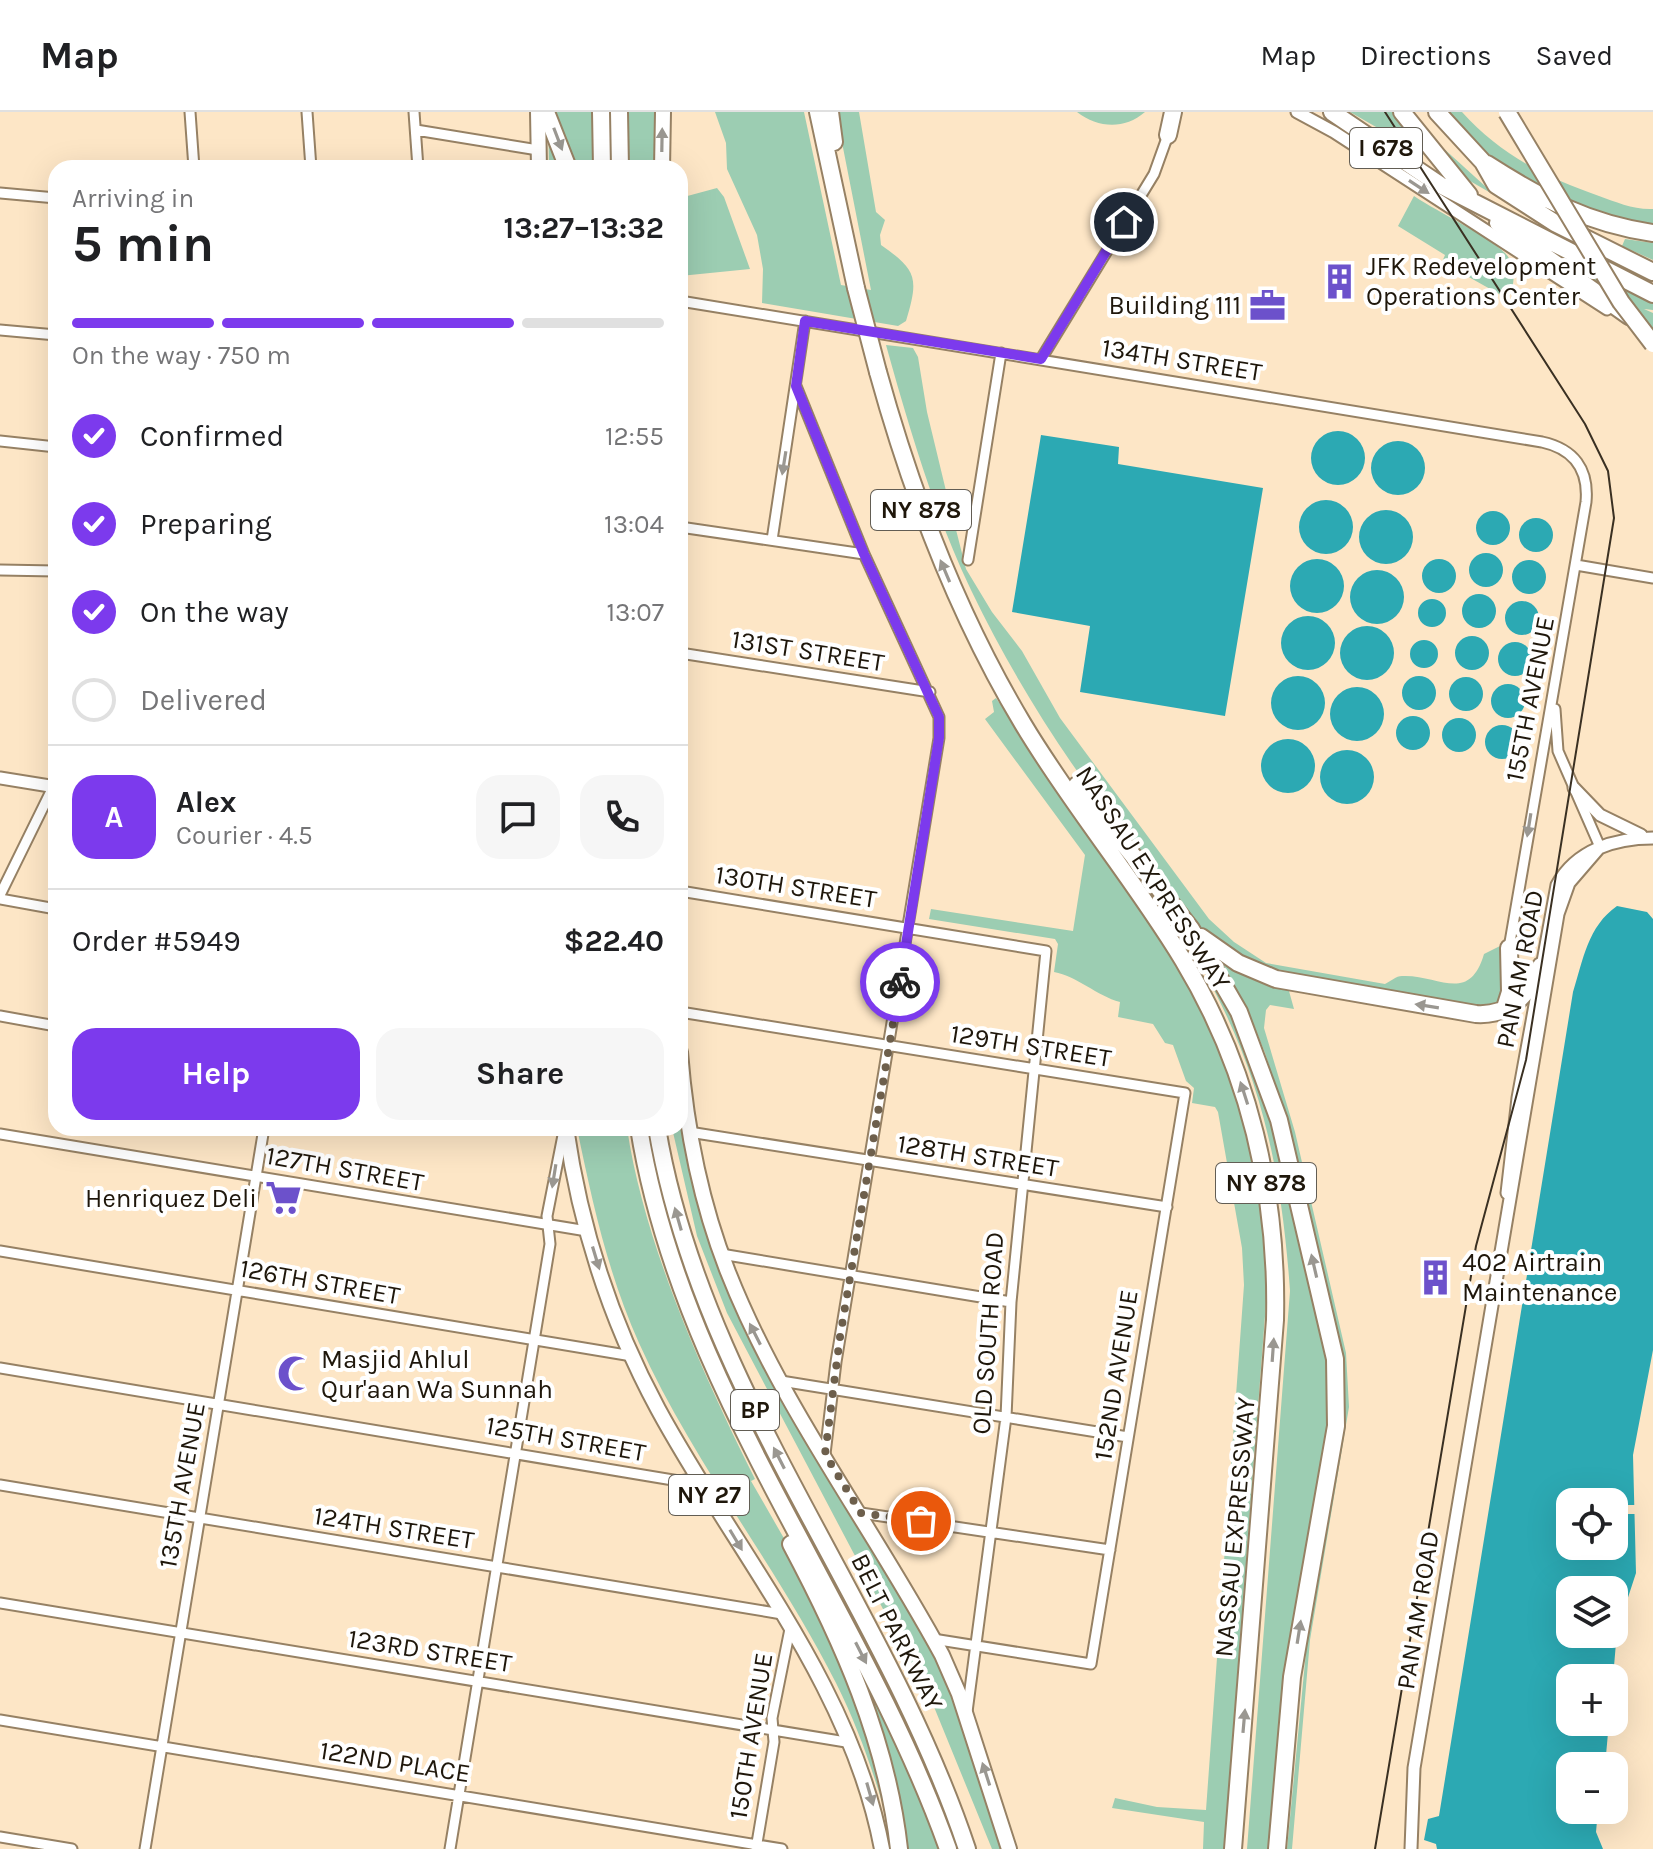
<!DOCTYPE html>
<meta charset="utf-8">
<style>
:root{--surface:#fff;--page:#f6f6f6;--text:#202124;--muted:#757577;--line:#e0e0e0;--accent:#7c3aed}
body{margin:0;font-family:Karla,sans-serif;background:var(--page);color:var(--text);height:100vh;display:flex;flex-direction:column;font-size:30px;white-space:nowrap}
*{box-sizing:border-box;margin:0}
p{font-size:26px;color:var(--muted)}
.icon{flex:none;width:44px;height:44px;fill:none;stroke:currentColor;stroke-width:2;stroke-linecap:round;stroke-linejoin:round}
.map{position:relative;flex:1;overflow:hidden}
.sheet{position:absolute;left:48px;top:48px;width:640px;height:976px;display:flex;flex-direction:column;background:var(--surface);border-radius:24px;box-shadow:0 8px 32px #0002}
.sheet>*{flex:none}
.tools{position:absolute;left:1556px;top:1376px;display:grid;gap:16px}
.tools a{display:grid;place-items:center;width:72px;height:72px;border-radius:16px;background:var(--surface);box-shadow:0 8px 32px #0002;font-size:40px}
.pin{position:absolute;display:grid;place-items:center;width:68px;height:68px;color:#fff;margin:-34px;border:4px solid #fff;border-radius:50%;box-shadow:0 2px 8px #0007}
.courier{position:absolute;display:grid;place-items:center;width:80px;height:80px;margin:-40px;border:6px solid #7c3aed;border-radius:50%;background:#fff;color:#222;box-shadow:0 2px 10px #0007}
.head em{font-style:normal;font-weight:700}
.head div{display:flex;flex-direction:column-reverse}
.head{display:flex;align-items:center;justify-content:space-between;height:136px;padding:0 24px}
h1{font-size:52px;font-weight:700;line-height:60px}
.bar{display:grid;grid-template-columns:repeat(4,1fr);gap:12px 8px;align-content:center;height:96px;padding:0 24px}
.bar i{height:10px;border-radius:6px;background:var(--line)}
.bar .selected{background:var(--accent)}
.bar p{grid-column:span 4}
.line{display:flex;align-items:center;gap:20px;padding:0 24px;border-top:2px solid var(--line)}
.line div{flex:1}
.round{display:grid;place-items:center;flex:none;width:84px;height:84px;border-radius:24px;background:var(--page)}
ol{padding:0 24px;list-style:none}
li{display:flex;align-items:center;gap:24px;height:88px}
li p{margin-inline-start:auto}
li .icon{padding:8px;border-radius:50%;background:var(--accent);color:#fff;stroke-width:4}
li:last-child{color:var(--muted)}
li i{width:44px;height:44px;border:4px solid var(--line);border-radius:50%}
.button{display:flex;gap:16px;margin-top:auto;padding:16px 24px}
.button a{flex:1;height:92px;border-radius:24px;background:var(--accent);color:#fff;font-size:32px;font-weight:700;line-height:92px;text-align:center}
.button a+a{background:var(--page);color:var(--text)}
header{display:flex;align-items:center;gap:48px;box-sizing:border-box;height:112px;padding:0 40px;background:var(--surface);border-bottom:2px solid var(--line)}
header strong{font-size:38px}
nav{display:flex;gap:44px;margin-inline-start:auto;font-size:28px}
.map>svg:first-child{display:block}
.green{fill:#9ccdb2}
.water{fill:#2ca9b3;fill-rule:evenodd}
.pier{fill:#fde6c6}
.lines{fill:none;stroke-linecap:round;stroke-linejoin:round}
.minor-casing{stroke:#968164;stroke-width:13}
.tertiary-casing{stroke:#968164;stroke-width:15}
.primary-casing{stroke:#968164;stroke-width:18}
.motorway-casing{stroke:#968164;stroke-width:20}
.minor{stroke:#fff;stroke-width:9}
.tertiary{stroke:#fff;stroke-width:11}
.primary{stroke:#fff;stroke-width:14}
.motorway{stroke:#fff;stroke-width:16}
.tram{stroke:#3a3022;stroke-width:2}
.motorway-bridge-casing{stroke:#968164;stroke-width:20;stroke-linecap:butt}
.motorway-bridge{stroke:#fff;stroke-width:16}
.oneway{fill:#9a9791}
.done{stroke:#6d5f4c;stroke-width:8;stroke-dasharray:0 14.4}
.route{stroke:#7c3aed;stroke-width:10}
.labels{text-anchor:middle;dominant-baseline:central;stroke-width:8;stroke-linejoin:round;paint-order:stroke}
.shield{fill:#fff;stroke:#625d54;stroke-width:2}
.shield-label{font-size:24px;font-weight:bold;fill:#1f170b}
.poi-label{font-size:26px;fill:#1f170b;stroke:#fff;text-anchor:start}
.street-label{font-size:26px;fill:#1f170b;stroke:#fff}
</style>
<header>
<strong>Map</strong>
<nav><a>Map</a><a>Directions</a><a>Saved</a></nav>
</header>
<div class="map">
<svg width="1653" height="1737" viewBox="0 0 1653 1737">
<rect width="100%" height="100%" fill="#fde6c6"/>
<path class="green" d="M548 0H592L594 56H549Z
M627 0H657L656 56H628Z
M715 0H804L841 173 871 178 836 0H859L876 100 885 108 880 123 881 133C917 158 919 166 906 209L898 214 762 191 763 157 757 123 727 57 726 31Z
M1077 0H1145C1124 18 1098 16 1077 0Z
M1350 0H1413L1442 35 1496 84Z
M1446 0H1462C1501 43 1545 65 1599 84 1616 90 1634 98 1653 97V118C1628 111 1599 107 1575 97 1526 76 1480 39 1446 0Z
M717 76 724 85 750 157 680 164V86Z
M1414 84C1441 102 1482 120 1505 141 1517 153 1515 174 1508 187L1442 150 1445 143 1398 114Z
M1625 127 1653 131V148L1622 134Z
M1584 159 1653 190V198L1644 197 1653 201V216Z
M886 233 913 236 918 245 927 300 947 383 957 400 953 406 966 457 992 500 1022 539 1060 606 1209 807 1234 830 1266 851 1385 872C1391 869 1396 864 1402 864 1438 862 1469 893 1484 842L1506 831 1503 886 1495 893 1481 896C1408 883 1299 875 1235 842 1196 821 1170 780 1143 747 1076 664 1017 574 971 478 934 401 909 315 886 233Z
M996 586 1176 851 1214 921 1250 1030 1264 1114 1267 1178 1224 1737H1203L1204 1710 1112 1696 1115 1686 1157 1695 1206 1698 1244 1173 1242 1136 1218 1000 1215 995 1192 991 1194 976 1186 969 1173 933 1165 931 1153 912 1118 905 1120 890C1097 884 1077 864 1054 860L1058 832 1055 827 929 807 931 797 1073 819 1085 743 985 607 994 600 992 589Z
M1158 785 1199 832 1264 967 1336 1279 1272 1737H1247L1290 1179C1279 1021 1248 917 1158 785Z
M1214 838 1289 879 1294 897 1270 893 1266 898 1264 916 1295 1020 1346 1241 1349 1295 1310 1528 1292 1737H1287L1311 1488 1342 1313 1344 1267 1287 1010 1265 941 1246 894Z
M680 1010C692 1074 709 1136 734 1196 780 1301 860 1403 916 1504 956 1577 977 1658 1001 1737H992L932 1590 727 1201 697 1124 672 1016H680Z
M577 1016H627C644 1131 703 1263 755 1367L751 1369 793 1442 868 1613 892 1724C877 1671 861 1621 836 1571 777 1454 693 1351 639 1231 608 1162 592 1089 577 1016Z
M870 1573 901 1637 939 1737H905L865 1577Z"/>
<path class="water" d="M1311 346a27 27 0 1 1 54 0a27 27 0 1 1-54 0Z
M1041 323 1119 335 1118 352 1263 376 1225 604 1080 580 1090 514 1012 500Z
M1371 356a27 27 0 1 1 54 0a27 27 0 1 1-54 0Z
M1299 415a27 27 0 1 1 54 0a27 27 0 1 1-54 0Z
M1359 425a27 27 0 1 1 54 0a27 27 0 1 1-54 0Z
M1476 416a17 17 0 1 1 34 0a17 17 0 1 1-34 0Z
M1519 423a17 17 0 1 1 34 0a17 17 0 1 1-34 0Z
M1469 458a17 17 0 1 1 34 0a17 17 0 1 1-34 0Z
M1422 464a17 17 0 1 1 34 0a17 17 0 1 1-34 0Z
M1290 474a27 27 0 1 1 54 0a27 27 0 1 1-54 0Z
M1512 465a17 17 0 1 1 34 0a17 17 0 1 1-34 0Z
M1350 485a27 27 0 1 1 54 0a27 27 0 1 1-54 0Z
M1462 499a17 17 0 1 1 34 0a17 17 0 1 1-34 0Z
M1418 501a14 14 0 1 1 28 0a14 14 0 1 1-28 0Z
M1505 506a17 17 0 1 1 34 0a17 17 0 1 1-34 0Z
M1281 531a27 27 0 1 1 54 0a27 27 0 1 1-54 0Z
M1340 541a27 27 0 1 1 54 0a27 27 0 1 1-54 0Z
M1455 541a17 17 0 1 1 34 0a17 17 0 1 1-34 0Z
M1410 542a14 14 0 1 1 28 0a14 14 0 1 1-28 0Z
M1498 547a17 17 0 1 1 34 0a17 17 0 1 1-34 0Z
M1402 581a17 17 0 1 1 34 0a17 17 0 1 1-34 0Z
M1271 591a27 27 0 1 1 54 0a27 27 0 1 1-54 0Z
M1449 582a17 17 0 1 1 34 0a17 17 0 1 1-34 0Z
M1491 589a17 17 0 1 1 34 0a17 17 0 1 1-34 0Z
M1330 602a27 27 0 1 1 54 0a27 27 0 1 1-54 0Z
M1396 621a17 17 0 1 1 34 0a17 17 0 1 1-34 0Z
M1442 623a17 17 0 1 1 34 0a17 17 0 1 1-34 0Z
M1485 630a17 17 0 1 1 34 0a17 17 0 1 1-34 0Z
M1261 654a27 27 0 1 1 54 0a27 27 0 1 1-54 0Z
M1320 665a27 27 0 1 1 54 0a27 27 0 1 1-54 0Z
M1617 794 1647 800 1653 807V1238L1633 1343 1636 1461 1617 1519 1613 1566H1570V1610H1609L1605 1654H1570V1698H1598L1596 1720 1603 1737H1437L1436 1732 1424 1728 1428 1707 1439 1704 1573 880C1583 848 1588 814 1617 794ZM1570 1390H1614V1434H1570ZM1570 1478H1614V1522H1570Z"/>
<path class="pier" d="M1610 1386H1619L1620 1393H1641V1402H1620L1619 1408H1614V1390Z"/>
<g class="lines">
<defs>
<path id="minor" d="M190 0 194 56
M307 0 311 56
M414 0 418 56
M416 18 538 38
M0 81 56 86
M680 189 1542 330C1574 337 1589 357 1586 390L1509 836
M0 218 56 223
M1041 247 1154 62 1168 23
M796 274 864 442 939 605V626L836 1250 825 1342
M0 329 56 335
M680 415 864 442
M772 428 805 209
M968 448 1001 241
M1576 453 1653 466
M0 458 56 459
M680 541 930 580
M1555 597 1558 639 1600 735
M680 779 1046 839 1011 1190 1006 1305 967 1600
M0 783 56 669
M0 787 56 797
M680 900 1185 981 1091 1552 933 1527
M0 904 56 914
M689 1020 1167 1095
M0 1022 587 1119
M0 1139 632 1244
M721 1142 1011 1190
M0 1256 679 1369 699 1366
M781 1269 1128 1325
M0 1373 782 1502
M861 1401 1110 1438
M0 1491 852 1631
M0 1608 782 1737
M0 1725 72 1737
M145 1737 264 1016
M450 1737 550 1132 547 1104 564 1018
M756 1737 774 1630 772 1606 790 1517"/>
<path id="tertiary" d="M1297 0 1334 20 1607 197
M0 666 56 675
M1574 676 1600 703 1641 723
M1507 1081 1518 986 1557 773C1576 738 1615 726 1653 726
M1411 1737 1414 1656 1558 802 1569 771 1600 735"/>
<path id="primary" d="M538 0 539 56
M662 56 663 0
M680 940C686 1016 700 1089 728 1160 781 1295 873 1415 942 1543L959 1582 1009 1737
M566 1016C580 1113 611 1210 658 1297 736 1441 851 1572 882 1737"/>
<path id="motorway" d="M546 0 568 56
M601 0 602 56
M619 0 620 56
M818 0 856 176
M830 0 834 30
M1332 0 1440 73 1653 182
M1402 0 1469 83
M1437 0 1483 50 1496 73 1555 111 1653 160
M1168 23 1173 0
M1487 52C1540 86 1589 112 1653 121
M1498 111 1629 204
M878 260C912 383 957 502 1023 612 1072 694 1134 767 1183 848 1249 957 1278 1081 1275 1208L1233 1737
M1077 673 1191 817 1239 900 1279 1008 1335 1247 1336 1314 1292 1565 1277 1737
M1201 825 1238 851 1276 867 1476 902C1511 904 1527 884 1541 854
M1504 899 1510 880 1509 836
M639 1016C681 1279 860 1490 948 1737
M657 1016C701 1279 884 1488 967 1737
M791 1432C842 1528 887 1628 899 1737"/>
</defs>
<use href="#minor" class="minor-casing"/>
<use href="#tertiary" class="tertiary-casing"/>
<use href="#primary" class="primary-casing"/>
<use href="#motorway" class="motorway-casing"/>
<use href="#minor" class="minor"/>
<use href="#tertiary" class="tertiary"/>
<use href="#primary" class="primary"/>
<use href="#motorway" class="motorway"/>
<path class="tram" d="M1375 1737 1476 1134 1526 948 1614 406 1608 359 1585 312 1385 0"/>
<defs>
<path id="motorway-bridge" d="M1507 0 1621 190 1653 232
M856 176 878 260"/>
</defs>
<use href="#motorway-bridge" class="motorway-bridge-casing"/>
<use href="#motorway-bridge" class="motorway-bridge"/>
</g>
<defs><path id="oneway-solid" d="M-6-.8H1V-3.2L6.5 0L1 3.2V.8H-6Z" transform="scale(2)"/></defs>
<g class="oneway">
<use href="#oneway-solid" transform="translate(558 27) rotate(69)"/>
<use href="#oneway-solid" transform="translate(662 28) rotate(-89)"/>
<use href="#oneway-solid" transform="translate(1419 75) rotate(33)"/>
<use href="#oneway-solid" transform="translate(784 351) rotate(99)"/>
<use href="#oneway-solid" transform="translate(945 459) rotate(-113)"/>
<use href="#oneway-solid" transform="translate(1529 713) rotate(99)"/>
<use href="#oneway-solid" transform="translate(1427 894) rotate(-171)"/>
<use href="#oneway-solid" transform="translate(1244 981) rotate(-108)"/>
<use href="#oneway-solid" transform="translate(554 1064) rotate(99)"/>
<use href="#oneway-solid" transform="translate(678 1107) rotate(-106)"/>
<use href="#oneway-solid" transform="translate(596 1146) rotate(73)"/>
<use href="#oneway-solid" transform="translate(1314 1154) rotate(-103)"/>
<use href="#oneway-solid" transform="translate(755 1222) rotate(-117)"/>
<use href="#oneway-solid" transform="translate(1273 1238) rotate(-86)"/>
<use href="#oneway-solid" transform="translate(779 1346) rotate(-117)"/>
<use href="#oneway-solid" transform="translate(736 1428) rotate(59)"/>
<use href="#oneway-solid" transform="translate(1299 1520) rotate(-81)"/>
<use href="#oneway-solid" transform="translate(861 1541) rotate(63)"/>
<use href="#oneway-solid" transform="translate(1244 1609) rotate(-85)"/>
<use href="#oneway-solid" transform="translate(986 1662) rotate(-108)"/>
<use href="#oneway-solid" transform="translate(870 1682) rotate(74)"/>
</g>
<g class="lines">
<path class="done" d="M900 870 840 1225 825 1342 861 1401 921 1409"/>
<path class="route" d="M900 870 939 626V605L864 442 796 274 805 209 1041 247 1124 110"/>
</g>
<defs>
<symbol id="building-bare" viewBox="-9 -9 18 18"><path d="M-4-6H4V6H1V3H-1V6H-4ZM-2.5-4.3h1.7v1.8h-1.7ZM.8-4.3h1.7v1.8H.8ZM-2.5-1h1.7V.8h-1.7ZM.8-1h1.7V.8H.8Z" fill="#6c51cb" stroke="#fff" stroke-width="2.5" paint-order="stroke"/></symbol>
<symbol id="office-bare" viewBox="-9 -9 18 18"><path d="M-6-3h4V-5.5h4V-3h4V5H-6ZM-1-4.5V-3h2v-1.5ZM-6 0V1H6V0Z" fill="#6c51cb" stroke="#fff" stroke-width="2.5" paint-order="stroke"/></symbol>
<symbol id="supermarket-bare" viewBox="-9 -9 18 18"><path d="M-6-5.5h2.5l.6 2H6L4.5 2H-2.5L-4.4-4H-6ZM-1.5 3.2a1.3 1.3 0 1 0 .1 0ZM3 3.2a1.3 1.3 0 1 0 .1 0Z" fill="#6c51cb" stroke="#fff" stroke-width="2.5" paint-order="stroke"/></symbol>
<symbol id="mosque-bare" viewBox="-9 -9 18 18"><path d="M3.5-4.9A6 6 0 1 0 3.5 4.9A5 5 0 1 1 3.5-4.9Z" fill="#6c51cb" stroke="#fff" stroke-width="2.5" paint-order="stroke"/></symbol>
</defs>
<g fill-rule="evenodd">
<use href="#building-bare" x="1314" y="144" width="51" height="51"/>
<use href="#office-bare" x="1242" y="168" width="51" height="51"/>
<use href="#supermarket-bare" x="258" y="1060" width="51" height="51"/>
<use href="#building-bare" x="1410" y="1140" width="51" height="51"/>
<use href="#mosque-bare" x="270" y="1236" width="51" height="51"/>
</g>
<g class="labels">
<g class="shield">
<rect x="1350" y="16" width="72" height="40" rx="6"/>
<rect x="871" y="378" width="100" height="40" rx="6"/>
<rect x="1216" y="1051" width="100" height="40" rx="6"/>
<rect x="731" y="1278" width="48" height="40" rx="6"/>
<rect x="669" y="1363" width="80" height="40" rx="6"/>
</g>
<g class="shield-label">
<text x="1386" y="36">I 678</text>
<text x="921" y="398">NY 878</text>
<text x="1266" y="1071">NY 878</text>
<text x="755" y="1298">BP</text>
<text x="709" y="1383">NY 27</text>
</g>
<g class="poi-label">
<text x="1366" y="154">JFK Redevelopment<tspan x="1366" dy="30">Operations Center</tspan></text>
<text x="1241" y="193" text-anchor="end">Building 111</text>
<text x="257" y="1086" text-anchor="end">Henriquez Deli</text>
<text x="1462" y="1150">402 Airtrain<tspan x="1462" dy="30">Maintenance</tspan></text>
<text x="321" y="1247">Masjid Ahlul<tspan x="321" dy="30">Qur'aan Wa Sunnah</tspan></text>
</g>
<g class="street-label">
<text transform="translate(1182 248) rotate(9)">134TH STREET</text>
<text transform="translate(808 539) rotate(9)">131ST STREET</text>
<text transform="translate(1530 587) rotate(-79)">155TH AVENUE</text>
<text transform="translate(1153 766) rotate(57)">NASSAU EXPRESSWAY</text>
<text transform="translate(796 775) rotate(9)">130TH STREET</text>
<text transform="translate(1520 857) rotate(-79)">PAN AM ROAD</text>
<text transform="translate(1031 934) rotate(9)">129TH STREET</text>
<text transform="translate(978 1044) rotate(9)">128TH STREET</text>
<text transform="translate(345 1057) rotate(10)">127TH STREET</text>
<text transform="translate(320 1170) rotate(10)">126TH STREET</text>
<text transform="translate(988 1221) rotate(-86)">OLD SOUTH ROAD</text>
<text transform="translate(1116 1263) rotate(-81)">152ND AVENUE</text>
<text transform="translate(566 1327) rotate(10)">125TH STREET</text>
<text transform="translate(182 1373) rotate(-80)">135TH AVENUE</text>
<text transform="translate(1235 1415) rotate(-85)">NASSAU EXPRESSWAY</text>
<text transform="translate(394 1416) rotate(9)">124TH STREET</text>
<text transform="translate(1418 1498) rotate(-81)">PAN AM ROAD</text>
<text transform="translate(897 1520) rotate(63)">BELT PARKWAY</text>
<text transform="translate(430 1539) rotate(9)">123RD STREET</text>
<text transform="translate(751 1624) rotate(-81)">150TH AVENUE</text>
<text transform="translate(395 1650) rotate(9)">122ND PLACE</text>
</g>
</g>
</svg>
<div class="tools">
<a><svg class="icon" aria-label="locate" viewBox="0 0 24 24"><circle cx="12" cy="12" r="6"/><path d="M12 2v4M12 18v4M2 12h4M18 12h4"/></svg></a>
<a><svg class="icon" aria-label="layers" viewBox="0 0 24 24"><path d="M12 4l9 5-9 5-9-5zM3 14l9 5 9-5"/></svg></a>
<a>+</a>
<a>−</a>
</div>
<div class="pin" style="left:921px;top:1409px;background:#ea580c"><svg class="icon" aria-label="bag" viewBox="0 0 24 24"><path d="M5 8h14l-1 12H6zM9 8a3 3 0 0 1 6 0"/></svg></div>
<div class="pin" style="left:1124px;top:110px;background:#1f2937"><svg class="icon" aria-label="home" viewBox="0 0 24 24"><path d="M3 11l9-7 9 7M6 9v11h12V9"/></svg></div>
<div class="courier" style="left:900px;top:870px"><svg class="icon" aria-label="bike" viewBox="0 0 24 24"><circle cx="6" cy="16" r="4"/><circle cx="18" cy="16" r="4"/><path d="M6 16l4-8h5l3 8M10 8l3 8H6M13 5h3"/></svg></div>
<section class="sheet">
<div class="head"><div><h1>5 min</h1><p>Arriving in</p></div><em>13:27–13:32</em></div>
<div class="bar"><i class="selected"></i><i class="selected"></i><i class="selected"></i><i></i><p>On the way · 750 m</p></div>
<ol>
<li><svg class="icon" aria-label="check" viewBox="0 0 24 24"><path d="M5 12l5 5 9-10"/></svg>Confirmed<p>12:55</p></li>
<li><svg class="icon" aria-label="check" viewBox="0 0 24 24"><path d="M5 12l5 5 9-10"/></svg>Preparing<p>13:04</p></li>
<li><svg class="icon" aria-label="check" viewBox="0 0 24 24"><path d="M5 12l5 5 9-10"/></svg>On the way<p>13:07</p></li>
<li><i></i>Delivered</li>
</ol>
<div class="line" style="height:144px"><b class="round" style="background:var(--accent);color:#fff">A</b><div><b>Alex</b><p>Courier · 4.5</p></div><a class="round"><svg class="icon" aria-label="chat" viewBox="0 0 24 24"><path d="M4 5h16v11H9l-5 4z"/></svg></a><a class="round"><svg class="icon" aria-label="phone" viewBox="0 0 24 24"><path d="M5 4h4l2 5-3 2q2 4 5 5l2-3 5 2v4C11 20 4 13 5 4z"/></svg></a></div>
<div class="line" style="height:104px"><div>Order #5949</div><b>$22.40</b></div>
<div class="button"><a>Help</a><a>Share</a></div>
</section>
</div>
